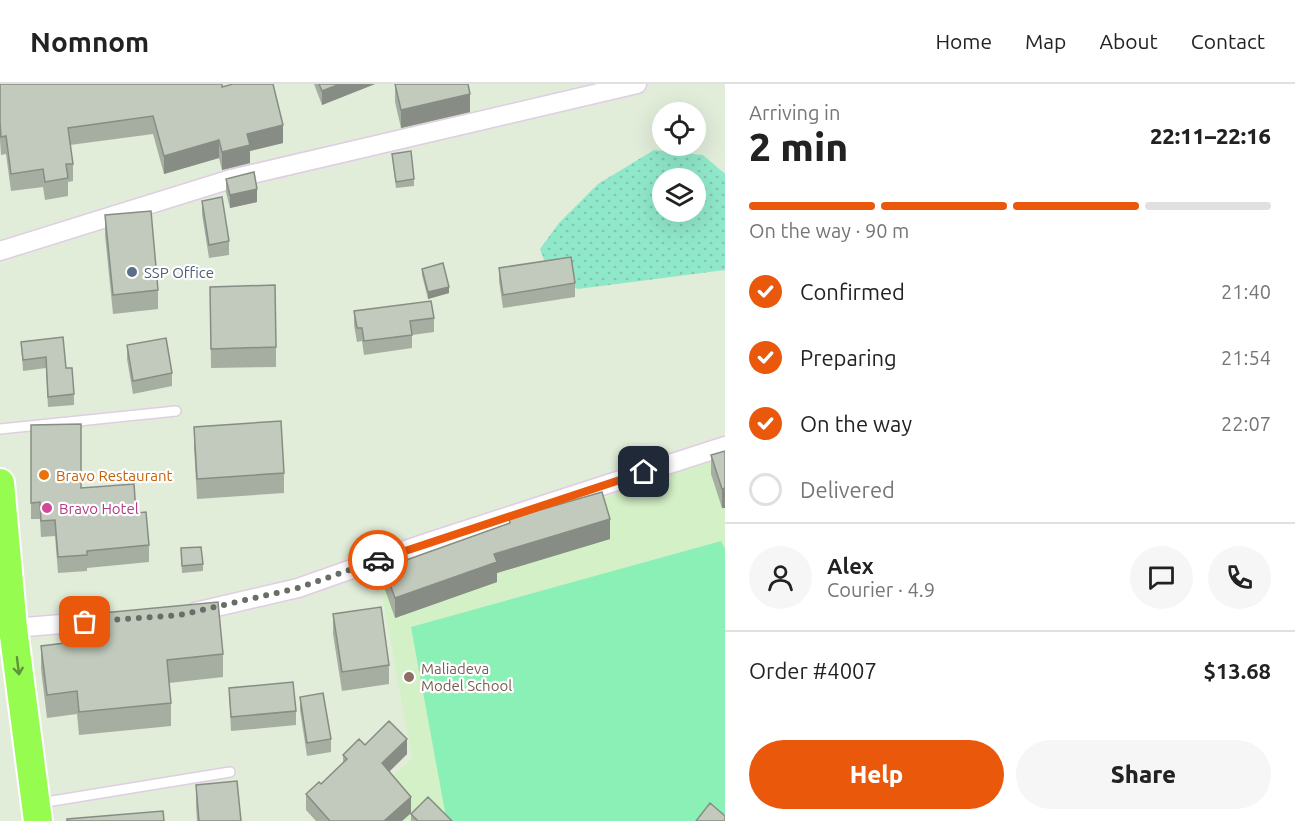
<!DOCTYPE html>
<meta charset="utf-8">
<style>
:root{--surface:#fff;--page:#f6f6f6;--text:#222;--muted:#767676;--line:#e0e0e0;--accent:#ea580c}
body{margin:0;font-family:Ubuntu,sans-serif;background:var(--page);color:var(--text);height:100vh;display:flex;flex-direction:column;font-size:22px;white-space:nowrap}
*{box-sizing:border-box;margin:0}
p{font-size:20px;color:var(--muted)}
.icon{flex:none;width:33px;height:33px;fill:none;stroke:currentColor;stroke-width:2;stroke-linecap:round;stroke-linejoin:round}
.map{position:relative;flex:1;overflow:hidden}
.drawer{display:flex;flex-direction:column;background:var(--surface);width:570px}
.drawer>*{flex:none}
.buttons{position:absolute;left:652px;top:18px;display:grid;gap:12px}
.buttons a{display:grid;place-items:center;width:54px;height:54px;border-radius:50%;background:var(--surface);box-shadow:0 6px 24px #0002;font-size:30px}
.pin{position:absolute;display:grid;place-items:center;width:51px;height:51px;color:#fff;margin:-26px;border-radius:12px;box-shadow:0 3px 9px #0006}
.courier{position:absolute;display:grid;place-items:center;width:60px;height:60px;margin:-30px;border:4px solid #ea580c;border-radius:50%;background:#fff;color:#222;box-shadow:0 2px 8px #0007}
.overview em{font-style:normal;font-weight:800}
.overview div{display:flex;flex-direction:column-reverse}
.overview{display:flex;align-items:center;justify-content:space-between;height:102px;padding:0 24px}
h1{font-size:39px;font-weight:800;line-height:45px}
.bar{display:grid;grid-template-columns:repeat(4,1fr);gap:9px 6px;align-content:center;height:72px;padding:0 24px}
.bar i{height:8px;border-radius:4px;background:var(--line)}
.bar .active{background:var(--accent)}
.bar p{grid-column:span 4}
.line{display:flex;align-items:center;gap:15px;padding:0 24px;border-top:2px solid var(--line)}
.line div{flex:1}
.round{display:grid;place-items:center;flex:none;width:63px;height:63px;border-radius:32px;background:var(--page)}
ol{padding:0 24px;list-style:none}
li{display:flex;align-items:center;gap:18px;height:66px}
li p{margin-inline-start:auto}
li .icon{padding:6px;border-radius:50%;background:var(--accent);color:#fff;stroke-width:4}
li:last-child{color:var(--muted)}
li i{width:33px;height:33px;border:3px solid var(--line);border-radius:50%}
.action{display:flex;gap:12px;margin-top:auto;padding:12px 24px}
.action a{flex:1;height:69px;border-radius:36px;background:var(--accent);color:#fff;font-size:24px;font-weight:800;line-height:69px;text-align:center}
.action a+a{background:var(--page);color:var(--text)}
header{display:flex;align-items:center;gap:36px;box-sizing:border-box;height:84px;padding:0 30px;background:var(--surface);border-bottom:2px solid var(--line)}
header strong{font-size:28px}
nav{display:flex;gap:33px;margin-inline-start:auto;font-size:21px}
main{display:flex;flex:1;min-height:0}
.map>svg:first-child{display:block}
.education{fill:#d4f0c6}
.park{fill:url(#park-dots);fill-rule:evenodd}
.pitch{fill:#8bf0b6}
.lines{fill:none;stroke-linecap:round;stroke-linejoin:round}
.service-casing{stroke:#dfcee3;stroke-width:12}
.minor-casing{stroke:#dfcee3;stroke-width:21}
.trunk-casing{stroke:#fff;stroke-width:32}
.service{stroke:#fff;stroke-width:9}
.minor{stroke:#fff;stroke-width:18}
.trunk{stroke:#96fd50;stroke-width:28}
.wall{fill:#a6aea2}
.shaded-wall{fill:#878d84}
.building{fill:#c1cabc;stroke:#878d84;stroke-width:1.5}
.oneway{stroke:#60933c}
.done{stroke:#696d67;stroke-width:6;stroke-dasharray:0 10.8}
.route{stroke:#ea580c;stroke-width:8}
.service-dot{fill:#5c6f8a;stroke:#fff;stroke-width:2}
.food-dot{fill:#e8710a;stroke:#fff;stroke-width:2}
.hotel-dot{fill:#d1479c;stroke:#fff;stroke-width:2}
.education-dot{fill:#8d6e63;stroke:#fff;stroke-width:2}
.labels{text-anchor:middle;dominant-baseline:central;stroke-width:4.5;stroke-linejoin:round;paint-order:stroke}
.service-label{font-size:15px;fill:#4e5e75;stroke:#fff;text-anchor:start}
.food-label{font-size:15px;fill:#c56008;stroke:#fff;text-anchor:start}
.hotel-label{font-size:15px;fill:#b23c85;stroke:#fff;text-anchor:start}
.education-label{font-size:15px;fill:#785e54;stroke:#fff;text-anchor:start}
</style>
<header>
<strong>Nomnom</strong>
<nav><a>Home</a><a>Map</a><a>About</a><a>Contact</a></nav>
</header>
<main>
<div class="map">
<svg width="725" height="737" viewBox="0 0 725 737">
<defs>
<pattern id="park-dots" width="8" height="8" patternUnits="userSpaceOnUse" patternTransform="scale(1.5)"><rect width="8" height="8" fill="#90e8ca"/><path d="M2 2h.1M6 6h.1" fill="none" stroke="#7cc7ae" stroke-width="1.8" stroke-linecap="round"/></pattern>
</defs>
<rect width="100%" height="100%" fill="#e1ecd9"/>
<path class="education" d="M725 372V465L720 457 411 543 450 737H341L412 675 379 493Z"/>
<path class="park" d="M654 66 703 71 725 90V186L578 205 551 194 540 165 559 139 598 100ZM663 94H696V128H663Z"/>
<path class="pitch" d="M721 457 725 465V731L709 721 697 737H450L446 733 411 543Z"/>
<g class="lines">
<defs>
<path id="service" d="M0 345 176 327
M40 719 230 688"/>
<path id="minor" d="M0 167 231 95 637 0
M195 528 298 504 426 459 725 362
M3 545 96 537"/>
<path id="trunk" d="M0 399 13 544 38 737"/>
</defs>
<use href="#service" class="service-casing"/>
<use href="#minor" class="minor-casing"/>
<use href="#trunk" class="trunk-casing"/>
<use href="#service" class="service"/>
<use href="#minor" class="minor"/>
<use href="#trunk" class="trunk"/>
</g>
<path class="wall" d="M0 0 222 3 283 59 250 67V79L222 86 219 74 164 90 153 50 70 61 73 80V97L68 98V112L45 116 43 103 11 107 6 70 1 71 0 56Z
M314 0H375L322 21Z
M395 0 470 28 401 44 395 18Z
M392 70 414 95V102L396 104Z
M226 95 257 118 230 124 226 108Z
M202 117 229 157V171L209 174 202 130Z
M105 131 158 206V225L113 230 105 151Z
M499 184 575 199V213L503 224 499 197Z
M422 185 449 209 428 215 422 191Z
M210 203 276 263V283L211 284Z
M354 227 434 234V248L412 251V264L364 271 362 257 357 258 354 241Z
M21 258 66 284 74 310V321L48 323 46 284 23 287Z
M127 261 172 289V302L133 310 127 275Z
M31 341 81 404 136 429 149 461V478L87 484V487L58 489 55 452 41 453 40 435H31Z
M194 343 284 389V409L197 415 194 363Z
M725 367 722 424 711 390V371Z
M509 435 610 455 497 489V498L395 534 384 503V484L509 439Z
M181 464 203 480V487L182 489Z
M333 530 389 581V600L342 607 333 550Z
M71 532 223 570V593L169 599 171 619V642L79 651 77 630 47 634 41 585V562L71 558Z
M229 604 296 627V641L231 647Z
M300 613 331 655V668L307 672 300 626Z
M365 661 407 670 389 687 411 729 402 737H316L306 726V710L321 700 343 679V671Z
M196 701 241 737H197L196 721Z
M411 730 452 737H411Z"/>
<path class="shaded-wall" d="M340 0H375L322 21V7Z
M470 10V28L401 44V26Z
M283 41V59L250 67V79L222 86V68L247 50Z
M219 56V74L164 90V72Z
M257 105V118L230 124V111Z
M449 203V209L428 215V208Z
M725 404V424H722V405Z
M610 435V455L497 489V498L395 534V514L494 470Z
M407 655V670L382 695V679Z
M411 713V729L402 737H384Z"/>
<path class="building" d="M0 0H222V3L233 0H273L283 41 247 50 250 61 222 68 219 56 164 72 153 32 68 44 73 80H66L68 94 45 98 43 85 11 90 6 52 1 53 0 38Z
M319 0H340L322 7Z
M395 0H468L470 10 401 26Z
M411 67 414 95 396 98 392 70Z
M254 88 257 105 230 111 226 95Z
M222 113 229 157 209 161 202 117Z
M151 127 158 206 113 211 105 131Z
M571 173 575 199 503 211 499 184Z
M443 179 449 203 428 208 422 185Z
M275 201 276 263 211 265 210 203Z
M431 217 434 234 410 237 412 251 364 257 362 244H357L354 227Z
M63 253 66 284H72L74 310 48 313 46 273 23 276 21 258Z
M166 254 172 289 133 297 127 261Z
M281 337 284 389 197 395 194 343Z
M81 340V404L134 400 136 429 146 428 149 461 87 467V471L58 473 55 436 41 437 40 418 31 419V341Z
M725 367V404L722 405 711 371Z
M602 408 610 435 494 470 497 478 395 514 384 484 510 439 509 435Z
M201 463 203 480 182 482 181 464Z
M218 518 223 570 167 576 171 619 79 628 77 607 47 611 41 562 73 558 71 532Z
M381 523 389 581 342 588 333 530Z
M293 598 296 627 231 633 229 604Z
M323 609 331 655 307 659 300 613Z
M389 637 407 655 382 679 411 713 384 737H330L306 710 319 698 321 700 347 675 343 671 359 655 365 661Z
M237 697 241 737H199L196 701Z
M428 713 452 737H418L411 730Z
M710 719 725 732V737H696Z
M163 727 164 737H67V735Z"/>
<defs><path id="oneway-shaft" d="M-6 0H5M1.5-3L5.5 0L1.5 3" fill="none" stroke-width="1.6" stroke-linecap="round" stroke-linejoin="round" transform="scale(1.5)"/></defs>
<use class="oneway" href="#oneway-shaft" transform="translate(18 582) rotate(83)"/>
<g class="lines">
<path class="done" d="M85 538 180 531 298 504 378 476"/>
<path class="route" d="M378 476 644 388"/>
</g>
<circle class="service-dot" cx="132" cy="188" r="6"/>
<circle class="food-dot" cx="44" cy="391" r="6"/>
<circle class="hotel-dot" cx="47" cy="424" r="6"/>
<circle class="education-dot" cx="409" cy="593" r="6"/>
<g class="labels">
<g class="service-label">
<text x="144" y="188">SSP Office</text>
</g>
<g class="food-label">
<text x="56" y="391">Bravo Restaurant</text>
</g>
<g class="hotel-label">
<text x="59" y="424">Bravo Hotel</text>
</g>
<g class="education-label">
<text x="421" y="584">Maliadeva<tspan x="421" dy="17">Model School</tspan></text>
</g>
</g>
</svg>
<div class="buttons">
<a><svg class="icon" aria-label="locate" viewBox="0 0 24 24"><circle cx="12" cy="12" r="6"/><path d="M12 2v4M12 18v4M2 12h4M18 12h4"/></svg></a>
<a><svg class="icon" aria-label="layers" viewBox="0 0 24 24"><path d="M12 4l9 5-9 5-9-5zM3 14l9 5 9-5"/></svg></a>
</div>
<div class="pin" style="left:85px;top:538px;background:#ea580c"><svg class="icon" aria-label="bag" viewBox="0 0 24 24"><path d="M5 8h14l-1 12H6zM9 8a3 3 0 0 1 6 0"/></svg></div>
<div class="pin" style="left:644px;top:388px;background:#1f2937"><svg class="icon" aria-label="home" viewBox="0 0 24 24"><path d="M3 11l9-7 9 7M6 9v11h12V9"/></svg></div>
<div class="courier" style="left:378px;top:476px"><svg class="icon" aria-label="car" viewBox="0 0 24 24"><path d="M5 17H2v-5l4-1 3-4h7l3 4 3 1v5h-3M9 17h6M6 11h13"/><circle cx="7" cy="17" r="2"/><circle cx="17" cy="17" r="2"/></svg></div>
</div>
<section class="drawer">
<div class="overview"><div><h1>2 min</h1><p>Arriving in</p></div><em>22:11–22:16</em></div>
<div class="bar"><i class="active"></i><i class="active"></i><i class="active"></i><i></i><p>On the way · 90 m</p></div>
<ol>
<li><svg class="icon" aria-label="check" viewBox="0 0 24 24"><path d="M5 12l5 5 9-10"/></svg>Confirmed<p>21:40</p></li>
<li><svg class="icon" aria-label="check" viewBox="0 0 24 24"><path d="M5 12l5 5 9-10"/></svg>Preparing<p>21:54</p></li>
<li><svg class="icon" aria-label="check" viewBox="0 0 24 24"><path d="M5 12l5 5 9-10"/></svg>On the way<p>22:07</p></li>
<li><i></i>Delivered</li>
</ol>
<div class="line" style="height:108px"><a class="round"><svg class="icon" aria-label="person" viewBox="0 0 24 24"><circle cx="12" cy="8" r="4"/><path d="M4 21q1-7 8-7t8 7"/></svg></a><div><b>Alex</b><p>Courier · 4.9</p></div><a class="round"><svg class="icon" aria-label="chat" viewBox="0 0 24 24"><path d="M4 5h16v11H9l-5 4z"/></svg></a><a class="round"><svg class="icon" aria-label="phone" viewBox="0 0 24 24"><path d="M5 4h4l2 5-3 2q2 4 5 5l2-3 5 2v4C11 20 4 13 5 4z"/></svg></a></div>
<div class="line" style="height:78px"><div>Order #4007</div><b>$13.68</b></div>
<div class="action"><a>Help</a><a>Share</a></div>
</section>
</main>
